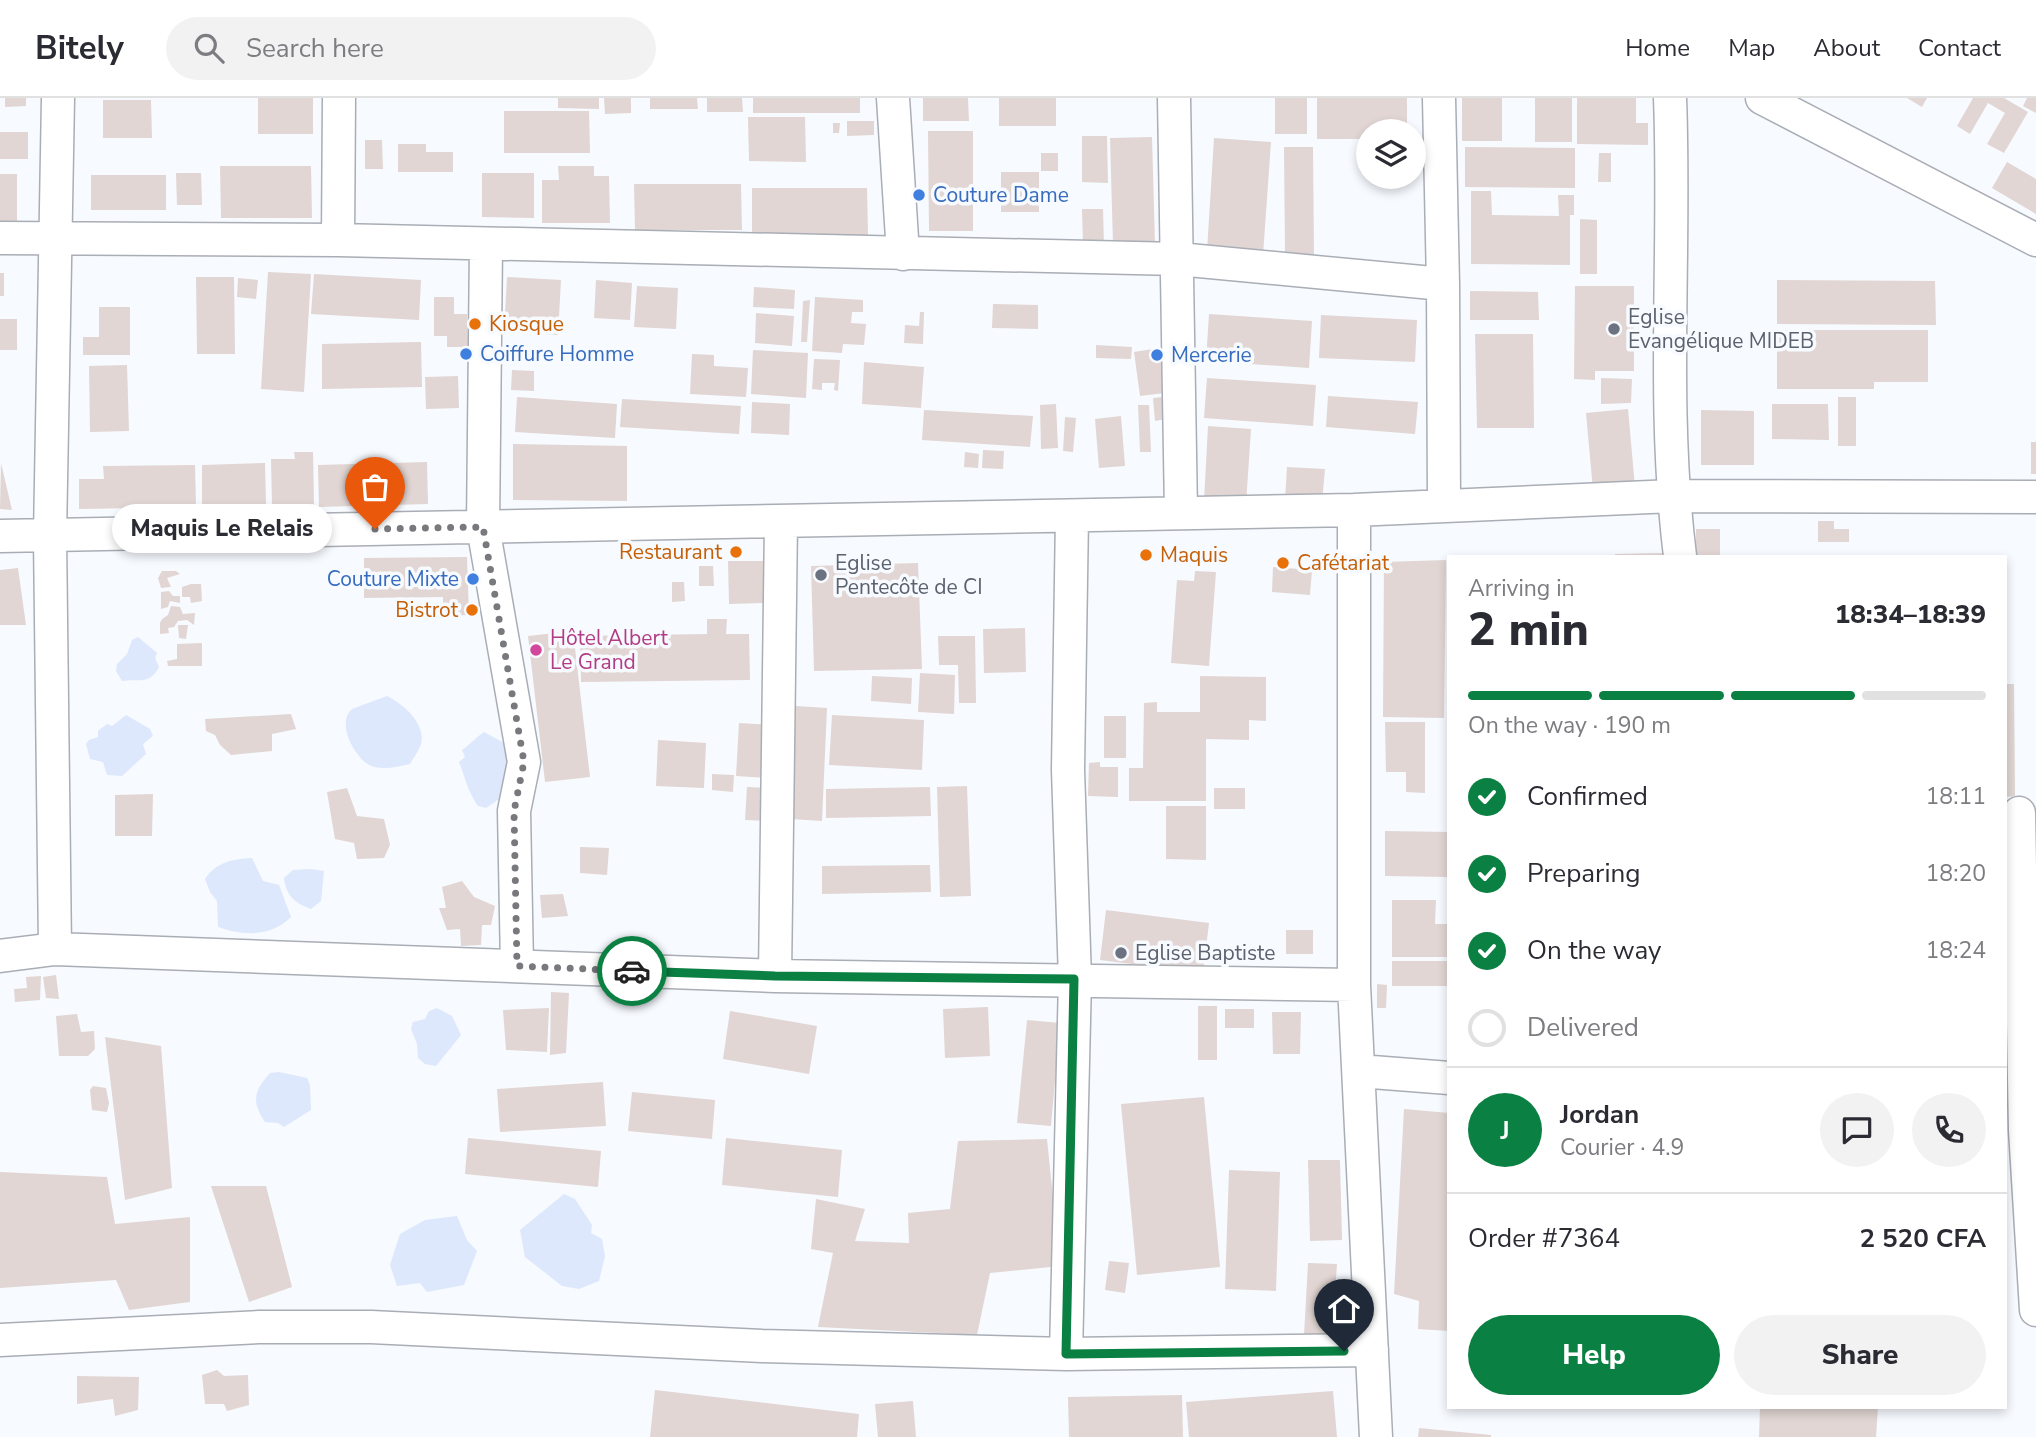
<!DOCTYPE html>
<meta charset="utf-8">
<style>
:root{--surface:#fff;--page:#f2f2f3;--text:#2b2b33;--muted:#7c7c81;--line:#e1e1e2;--accent:#0b8043}
body{margin:0;font-family:"Nunito Sans",sans-serif;background:var(--page);color:var(--text);height:100vh;display:flex;flex-direction:column;font-size:26px;white-space:nowrap}
*{box-sizing:border-box;margin:0}
p{font-size:23px;color:var(--muted)}
.icon{flex:none;width:38px;height:38px;fill:none;stroke:currentColor;stroke-width:2;stroke-linecap:round;stroke-linejoin:round}
.map{position:relative;flex:1;overflow:hidden}
.sheet{position:absolute;left:1447px;top:457px;width:560px;height:854px;display:flex;flex-direction:column;background:var(--surface);border-radius:0px;box-shadow:0 4px 10px #0003}
.sheet>*{flex:none}
.tools{position:absolute;left:1356px;top:21px;display:grid;gap:14px}
.tools a{display:grid;place-items:center;width:70px;height:70px;border-radius:50%;background:var(--surface);box-shadow:0 4px 10px #0003;font-size:35px}
.pin{position:absolute;display:grid;place-items:center;width:60px;height:60px;color:#fff;margin:-72px -30px;border-radius:50% 50% 50% 0;rotate:-45deg;box-shadow:0 0 7px #0007}
.pin .icon{rotate:45deg}
.courier{position:absolute;display:grid;place-items:center;width:70px;height:70px;margin:-35px;border:5px solid #0b8043;border-radius:50%;background:#fff;color:#222;box-shadow:0 2px 9px #0007}
.bubble{position:absolute;height:49px;border-radius:24px;background:var(--surface);box-shadow:0 4px 10px #0003;font-size:23px;font-weight:800;line-height:49px;text-align:center}
.overview em{font-style:normal;font-weight:800}
.overview div{display:flex;flex-direction:column-reverse}
.overview{display:flex;align-items:center;justify-content:space-between;height:119px;padding:0 21px}
h1{font-size:46px;font-weight:800;line-height:52px}
.bar{display:grid;grid-template-columns:repeat(4,1fr);gap:10px 7px;align-content:center;height:84px;padding:0 21px}
.bar i{height:9px;border-radius:5px;background:var(--line)}
.bar .active{background:var(--accent)}
.bar p{grid-column:span 4}
.line{display:flex;align-items:center;gap:18px;padding:0 21px;border-top:2px solid var(--line)}
.line div{flex:1}
.round{display:grid;place-items:center;flex:none;width:74px;height:74px;border-radius:37px;background:var(--page)}
ol{padding:0 21px;list-style:none}
li{display:flex;align-items:center;gap:21px;height:77px}
li p{margin-inline-start:auto}
li .icon{padding:7px;border-radius:50%;background:var(--accent);color:#fff;stroke-width:4}
li:last-child{color:var(--muted)}
li i{width:38px;height:38px;border:4px solid var(--line);border-radius:50%}
.cta{display:flex;gap:14px;margin-top:auto;padding:14px 21px}
.cta a{flex:1;height:80px;border-radius:42px;background:var(--accent);color:#fff;font-size:28px;font-weight:800;line-height:80px;text-align:center}
.cta a+a{background:var(--page);color:var(--text)}
header{display:flex;align-items:center;gap:42px;box-sizing:border-box;height:98px;padding:0 35px;background:var(--surface);border-bottom:2px solid var(--line)}
header strong{font-size:33px}
nav{display:flex;gap:38px;margin-inline-start:auto;font-size:24px}
.search{width:490px;height:63px;background:var(--page);display:flex;align-items:center;gap:18px;box-sizing:border-box;padding:0 24px;border-radius:38px;color:var(--muted);font-size:26px}
.map>svg:first-child{display:block}
.green{fill:#dde8fc}
.building{fill:#e1d6d3}
.lines{fill:none;stroke-linecap:round;stroke-linejoin:round}
.street-casing{stroke:#a9adb5;stroke-width:35}
.street{stroke:#fff;stroke-width:32}
.done{stroke:#77797d;stroke-width:7;stroke-dasharray:0 12.6}
.route{stroke:#0b8043;stroke-width:9}
.shop-dot{fill:#3f7fe0;stroke:#f7faff;stroke-width:2.5}
.food-dot{fill:#e8710a;stroke:#f7faff;stroke-width:2.5}
.worship-dot{fill:#6b7280;stroke:#f7faff;stroke-width:2.5}
.hotel-dot{fill:#d1479c;stroke:#f7faff;stroke-width:2.5}
.labels{text-anchor:middle;dominant-baseline:central;stroke-width:7;stroke-linejoin:round;paint-order:stroke}
.shop-label{font-size:21px;fill:#366cbe;stroke:#f7faff;text-anchor:start}
.worship-label{font-size:21px;fill:#5b616d;stroke:#f7faff;text-anchor:start}
.food-label{font-size:21px;fill:#c56008;stroke:#f7faff;text-anchor:start}
.hotel-label{font-size:21px;fill:#b23c85;stroke:#f7faff;text-anchor:start}
</style>
<header>
<strong>Bitely</strong>
<div class="search"><svg class="icon" aria-label="search" viewBox="0 0 24 24"><circle cx="10" cy="10" r="6"/><path d="M15 15l6 6"/></svg>Search here</div>
<nav><a>Home</a><a>Map</a><a>About</a><a>Contact</a></nav>
</header>
<div class="map">
<svg width="2036" height="1339" viewBox="0 0 2036 1339">
<rect width="100%" height="100%" fill="#f7faff"/>
<path class="green" d="M138 539 157 555 155 560 159 569C149 588 138 580 122 583L116 573 117 566 127 556 132 542Z
M387 598C403 606 426 625 421 646 419 653 413 660 410 666 396 669 379 674 366 665 352 654 337 624 352 611Z
M126 617 150 631 153 638 143 646 146 656 122 678 107 677 103 664 90 661 86 646 89 642 98 639V633L107 626 112 628Z
M484 634 513 650 502 699 486 710 478 708C468 694 465 679 459 664L465 659 462 652C471 646 475 640 484 634Z
M252 760 263 783 279 787 291 819C271 839 243 838 218 829L217 803 210 794 205 781C216 764 233 761 252 760Z
M310 771 324 773 321 803 311 811C295 805 286 798 284 780L293 772Z
M437 910 452 918 461 937 436 968 425 966 418 960 417 946 411 931 413 924 425 921 429 913Z
M279 974 307 980 310 987 311 1012 284 1029 278 1025 265 1024C251 1003 254 993 270 975Z
M564 1096 575 1101 592 1127 591 1135 602 1141 605 1158 599 1183 579 1191 562 1188 525 1159 520 1132Z
M457 1118 467 1142 477 1153 464 1187 427 1194 420 1185 397 1188 390 1167 400 1136 425 1122Z"/>
<path class="building" d="M5 0H26V8L5 9Z
M258 0H313V36H258Z
M558 0H599V11L558 10Z
M604 0H631V15L605 16Z
M650 0H697L698 11H650Z
M707 0H742L743 14H707Z
M753 0H860V15H753Z
M923 0H968L969 23H923Z
M999 0H1056V28H999Z
M1275 0H1307V36H1275Z
M1317 0H1407V33H1368V41H1317Z
M1462 0H1502V43H1462Z
M1535 0H1572V44H1535Z
M1577 0H1636V25H1648V47L1577 46Z
M1907 0H1927L1922 9Z
M1973 0H2004L2028 14 2004 55 1987 46 2005 15 1988 5 1970 36 1957 28Z
M2027 0H2036V15L2023 8Z
M103 2H151L152 40H103Z
M504 13H589L590 55H504Z
M748 19H805L806 64 749 63Z
M847 23H874V37L847 38Z
M833 25H840L839 35H833Z
M928 33H973V133H929Z
M0 34H28V61H0Z
M1082 38H1107L1108 85 1082 84Z
M1152 39 1155 146H1113L1110 40Z
M1214 40 1271 44 1263 157 1207 153Z
M365 42H382L383 71H365Z
M398 46H426V54H453V74H398Z
M1284 49H1313L1314 157H1285Z
M1465 49 1575 50V90L1465 89Z
M1041 55H1058V73H1041Z
M1599 55H1611V84H1598Z
M2007 64 2036 81V116L1992 90Z
M220 68H311L312 120H221Z
M558 68H594V78H609L610 125H542V82H559Z
M1001 74H1039V114H1001Z
M176 75H201L202 107H177Z
M482 75H534V120L482 119Z
M0 76H17V125H0Z
M91 77H166V112H91Z
M634 86H741L742 132H635Z
M752 90H867L868 137H752Z
M1471 93H1491L1492 117 1559 118 1558 97H1574V117H1570V167L1471 166Z
M1082 111H1103L1104 148H1083Z
M1580 121 1597 122V176H1580Z
M268 174 311 176 304 294 261 291Z
M0 175H4V198H0Z
M314 176 421 182 419 222 311 216Z
M196 179H234L235 256H197Z
M507 179 561 182 558 237 504 233Z
M238 180 258 182 256 201 237 199Z
M596 182 632 185 630 222 594 220Z
M1777 182 1935 183 1936 227 1777 226Z
M637 188 678 190 676 231 634 229Z
M1575 188H1634V273H1595V282L1574 281Z
M754 189 795 192 794 211 753 209Z
M1470 193 1538 194 1539 222H1470Z
M434 199H454V216H467L468 249H447V238H434Z
M815 199 863 202V214H852L851 225 866 226 864 247 843 246 842 255 812 253Z
M810 202 807 244H801L803 203Z
M993 206 1038 207V231L992 230Z
M99 209H130V257H83V239H99Z
M920 214H924L923 246 904 245 905 227 919 228Z
M756 215 794 218 792 248 755 245Z
M1209 216 1312 223 1309 270 1206 263Z
M1321 217 1417 222 1415 264 1319 260Z
M0 221H17V252H0Z
M1777 232H1928V284H1874V291H1777Z
M1475 236H1533L1534 330H1477Z
M421 244 422 289 322 291V246Z
M1096 247 1132 249 1131 261 1096 260Z
M1159 250 1165 295 1140 298 1134 254Z
M753 252 808 255 806 300 751 296Z
M692 256 714 257V268L748 270 746 299 690 296Z
M814 261 840 262 838 293 834 292 835 285H822V292L812 291Z
M864 264 924 269 921 310 862 306Z
M127 267 129 333 90 334 89 268Z
M512 272 534 273V293L511 292Z
M458 278 459 310 426 311 425 279Z
M1207 280 1316 287 1313 328 1204 320Z
M1601 280 1632 281 1631 305 1601 306Z
M1328 298 1418 304 1415 336 1326 329Z
M517 299 617 306 615 340 515 334Z
M1163 299 1166 321 1155 323 1153 300Z
M1838 299H1856V348H1838Z
M622 301 741 308 739 336 620 329Z
M752 304 790 306 789 337 751 335Z
M1056 306 1058 350 1041 351 1040 307Z
M1772 306H1828L1829 342 1772 341Z
M1138 307H1149L1151 354H1140Z
M1628 311 1635 389 1593 392 1586 315Z
M924 312 1033 318 1030 349 922 342Z
M1701 312 1754 313V367H1701Z
M1121 318 1125 368 1099 370 1095 321Z
M1065 319 1076 320 1073 354 1063 353Z
M1208 328 1251 331 1246 406 1204 403Z
M2031 344H2036V376H2031Z
M513 346 627 348V403L513 402Z
M983 352 1004 353 1003 371 982 370Z
M294 354H313L314 406 272 407 271 361H295Z
M965 354 979 356 978 370 964 369Z
M427 364 428 406 319 409 318 367Z
M1 365 12 412 0 411Z
M265 365 266 406 202 407V367Z
M195 367 196 409 79 411V381H104L103 368Z
M1287 369 1325 371 1322 404 1285 402Z
M1818 423H1834V431H1849V444H1818Z
M1696 431H1720V458H1696Z
M1663 455V458H1615V456Z
M467 459 469 517 443 518V499L364 500V460Z
M1446 462 1444 620 1383 619 1384 464Z
M728 463H764L765 505 729 506Z
M918 465 922 571 814 573 811 468Z
M699 468H713L714 488H699Z
M1273 469 1312 472 1310 497 1272 494Z
M18 470 26 527H0V472Z
M162 473H176L180 476 167 480 171 489 161 490 158 480Z
M1195 473 1216 474 1209 568 1171 565 1177 482 1194 483Z
M672 484H684L685 503 672 504Z
M191 486H201L202 503 191 505 190 499H182V489Z
M169 493 173 498H180V505L170 503 168 509 161 511V494Z
M171 508 180 509 183 516 195 515 194 527 187 522 178 523 174 529 168 530 169 535 160 536V525L162 521 168 517Z
M707 521H727L726 536H749L750 582 581 584 580 538 707 536Z
M178 527H188L186 541 179 540Z
M1025 530 1026 574 984 575 983 531Z
M573 533 590 679 545 684 528 538Z
M938 538H975L976 605H959L958 567H939Z
M202 545V568H168L167 563 177 561V546Z
M920 575 955 577 954 616 918 614Z
M872 578 912 580 911 606 871 603Z
M1200 578 1266 579V623L1249 622V642L1206 641V703H1129V670H1143L1144 605 1157 604V614H1200Z
M2006 586H2014L2015 698 2006 699Z
M796 608 827 610 822 723 791 721Z
M291 616 296 631 272 636V653L231 657 220 647 215 637 206 633 205 621Z
M832 617 924 622 922 672 829 667Z
M1104 618H1126V660H1104Z
M1385 624H1425V695L1406 694V674H1386Z
M739 625 772 627 770 680 736 678Z
M658 642 706 645 704 690 656 688Z
M1100 664V669H1118V699L1088 698 1089 665Z
M712 676 734 677 733 694 712 692Z
M967 688 971 798 940 799 937 689Z
M747 689 772 690 770 723 745 722Z
M930 689 931 718 826 720V691Z
M347 690 357 718 384 721 390 747 384 760 357 761 354 745 335 741 327 694Z
M1214 690H1245V711H1214Z
M153 696 152 738H115V697Z
M1166 708H1206V762L1166 761Z
M1385 733 1449 734V779L1385 778Z
M580 749 609 750 607 777 580 775Z
M930 767 931 794 822 796V768Z
M462 783 474 799 495 808 491 827H482L481 847 461 848 460 831 447 832 439 810H446L442 789Z
M563 796 568 818 542 820 540 797Z
M1392 802H1436L1435 826H1449V859H1392Z
M1106 812 1209 825 1203 875 1100 862Z
M1286 832H1313V856H1286Z
M1392 863H1449V888H1392Z
M56 877 59 901 46 900 43 879Z
M41 878 40 902 15 904 14 891 27 890 26 879Z
M1377 886 1387 887 1386 910H1377Z
M551 894 569 895 566 955 550 957Z
M1198 908H1217V962H1198Z
M988 909 990 958 945 960 943 911Z
M549 910 547 954 506 952 503 912Z
M1225 911H1254V930H1225Z
M730 913 817 928 809 976 723 961Z
M1272 914H1301L1300 956H1273Z
M77 916 81 934 94 933 95 951 88 958H59L56 918Z
M1027 922 1060 925 1051 1028 1017 1025Z
M105 939 161 948 172 1090 125 1102Z
M603 984 606 1028 500 1034 497 991Z
M93 988 106 990 109 1005 107 1014 92 1012 90 992Z
M632 994 715 1002 712 1041 628 1033Z
M1204 999 1220 1169 1137 1177 1121 1006Z
M1404 1011 1449 1015V1233L1418 1231 1419 1203 1394 1196Z
M468 1040 601 1053 598 1089 465 1076Z
M726 1040 842 1052 838 1099 722 1087Z
M1047 1041 1060 1168 990 1175 977 1237 818 1229 833 1155 811 1151 816 1101 865 1111 855 1143 909 1145 908 1115 950 1111 958 1043Z
M1308 1062H1340L1342 1142 1310 1143Z
M1229 1072 1280 1074 1276 1193 1225 1191Z
M0 1074 107 1079 115 1126 190 1119V1204L129 1212 116 1182 0 1190Z
M211 1088H266L292 1189 249 1204Z
M1109 1163 1129 1165 1125 1195 1105 1192Z
M1308 1165 1337 1166 1332 1239 1304 1237Z
M217 1272 224 1278 248 1277 249 1307 227 1313 224 1306H205L202 1277Z
M77 1278 139 1279 138 1312 115 1318 113 1301 77 1306Z
M655 1292 859 1316 857 1339H650Z
M1333 1293 1337 1339H1189L1186 1304Z
M1182 1297 1183 1339H1069L1068 1299Z
M913 1303 916 1339H878L875 1306Z
M1760 1309H1878L1876 1339H1759Z
M1419 1330 1491 1337V1339H1418Z"/>
<g class="lines">
<defs>
<path id="street" d="M893 0 903 156
M1174 0 1181 415
M1439 0 1443 186 1444 407
M1670 0C1676 154 1661 305 1680 458
M1762 0 2036 142
M0 140 338 142 1178 161 1443 186
M338 142 339 0
M486 146 483 429 524 664 514 713 517 868
M1354 412V887L1376 1339
M0 438 1354 412 1673 398 2036 399
M2019 715 2025 1032 2036 1212
M55 851 50 438 58 0
M0 858 55 851 775 878 1354 887
M775 878 781 424
M1359 973 1449 980
M0 1242 259 1229H371L762 1248 1066 1256 1372 1252
M1066 1256 1075 881 1068 672 1072 418"/>
</defs>
<use href="#street" class="street-casing"/>
<use href="#street" class="street"/>
</g>
<g class="lines">
<path class="done" d="M375 431 483 429 524 664 514 713 517 868 632 873"/>
<path class="route" d="M632 873 775 878 1074 881 1066 1256 1344 1253"/>
</g>
<g class="shop-dot">
<circle cx="919" cy="97" r="7"/>
<circle cx="466" cy="256" r="7"/>
<circle cx="1157" cy="257" r="7"/>
<circle cx="473" cy="481" r="7"/>
</g>
<g class="food-dot">
<circle cx="475" cy="226" r="7"/>
<circle cx="736" cy="454" r="7"/>
<circle cx="1146" cy="457" r="7"/>
<circle cx="1283" cy="465" r="7"/>
<circle cx="472" cy="512" r="7"/>
</g>
<g class="worship-dot">
<circle cx="1614" cy="231" r="7"/>
<circle cx="821" cy="477" r="7"/>
<circle cx="1121" cy="855" r="7"/>
</g>
<circle class="hotel-dot" cx="536" cy="552" r="7"/>
<g class="labels">
<g class="shop-label">
<text x="933" y="97">Couture Dame</text>
<text x="480" y="256">Coiffure Homme</text>
<text x="1171" y="257">Mercerie</text>
<text x="459" y="481" text-anchor="end">Couture Mixte</text>
</g>
<g class="worship-label">
<text x="1628" y="219">Eglise<tspan x="1628" dy="24">Evangélique MIDEB</tspan></text>
<text x="835" y="465">Eglise<tspan x="835" dy="24">Pentecôte de CI</tspan></text>
<text x="1135" y="855">Eglise Baptiste</text>
</g>
<g class="food-label">
<text x="489" y="226">Kiosque</text>
<text x="722" y="454" text-anchor="end">Restaurant</text>
<text x="1160" y="457">Maquis</text>
<text x="1297" y="465">Cafétariat</text>
<text x="458" y="512" text-anchor="end">Bistrot</text>
</g>
<g class="hotel-label">
<text x="550" y="540">Hôtel Albert<tspan x="550" dy="24">Le Grand</tspan></text>
</g>
</g>
</svg>
<div class="tools">
<a><svg class="icon" aria-label="layers" viewBox="0 0 24 24"><path d="M12 4l9 5-9 5-9-5zM3 14l9 5 9-5"/></svg></a>
</div>
<div class="pin" style="left:375px;top:431px;background:#ea580c"><svg class="icon" aria-label="bag" viewBox="0 0 24 24"><path d="M5 8h14l-1 12H6zM9 8a3 3 0 0 1 6 0"/></svg></div>
<div class="pin" style="left:1344px;top:1253px;background:#1f2937"><svg class="icon" aria-label="home" viewBox="0 0 24 24"><path d="M3 11l9-7 9 7M6 9v11h12V9"/></svg></div>
<div class="courier" style="left:632px;top:873px"><svg class="icon" aria-label="car" viewBox="0 0 24 24"><path d="M5 17H2v-5l4-1 3-4h7l3 4 3 1v5h-3M9 17h6M6 11h13"/><circle cx="7" cy="17" r="2"/><circle cx="17" cy="17" r="2"/></svg></div>
<div class="bubble" style="left:112px;top:406px;width:220px">Maquis Le Relais</div>
<section class="sheet">
<div class="overview"><div><h1>2 min</h1><p>Arriving in</p></div><em>18:34–18:39</em></div>
<div class="bar"><i class="active"></i><i class="active"></i><i class="active"></i><i></i><p>On the way · 190 m</p></div>
<ol>
<li><svg class="icon" aria-label="check" viewBox="0 0 24 24"><path d="M5 12l5 5 9-10"/></svg>Confirmed<p>18:11</p></li>
<li><svg class="icon" aria-label="check" viewBox="0 0 24 24"><path d="M5 12l5 5 9-10"/></svg>Preparing<p>18:20</p></li>
<li><svg class="icon" aria-label="check" viewBox="0 0 24 24"><path d="M5 12l5 5 9-10"/></svg>On the way<p>18:24</p></li>
<li><i></i>Delivered</li>
</ol>
<div class="line" style="height:126px"><b class="round" style="background:var(--accent);color:#fff">J</b><div><b>Jordan</b><p>Courier · 4.9</p></div><a class="round"><svg class="icon" aria-label="chat" viewBox="0 0 24 24"><path d="M4 5h16v11H9l-5 4z"/></svg></a><a class="round"><svg class="icon" aria-label="phone" viewBox="0 0 24 24"><path d="M5 4h4l2 5-3 2q2 4 5 5l2-3 5 2v4C11 20 4 13 5 4z"/></svg></a></div>
<div class="line" style="height:91px"><div>Order #7364</div><b>2 520 CFA</b></div>
<div class="cta"><a>Help</a><a>Share</a></div>
</section>
</div>
